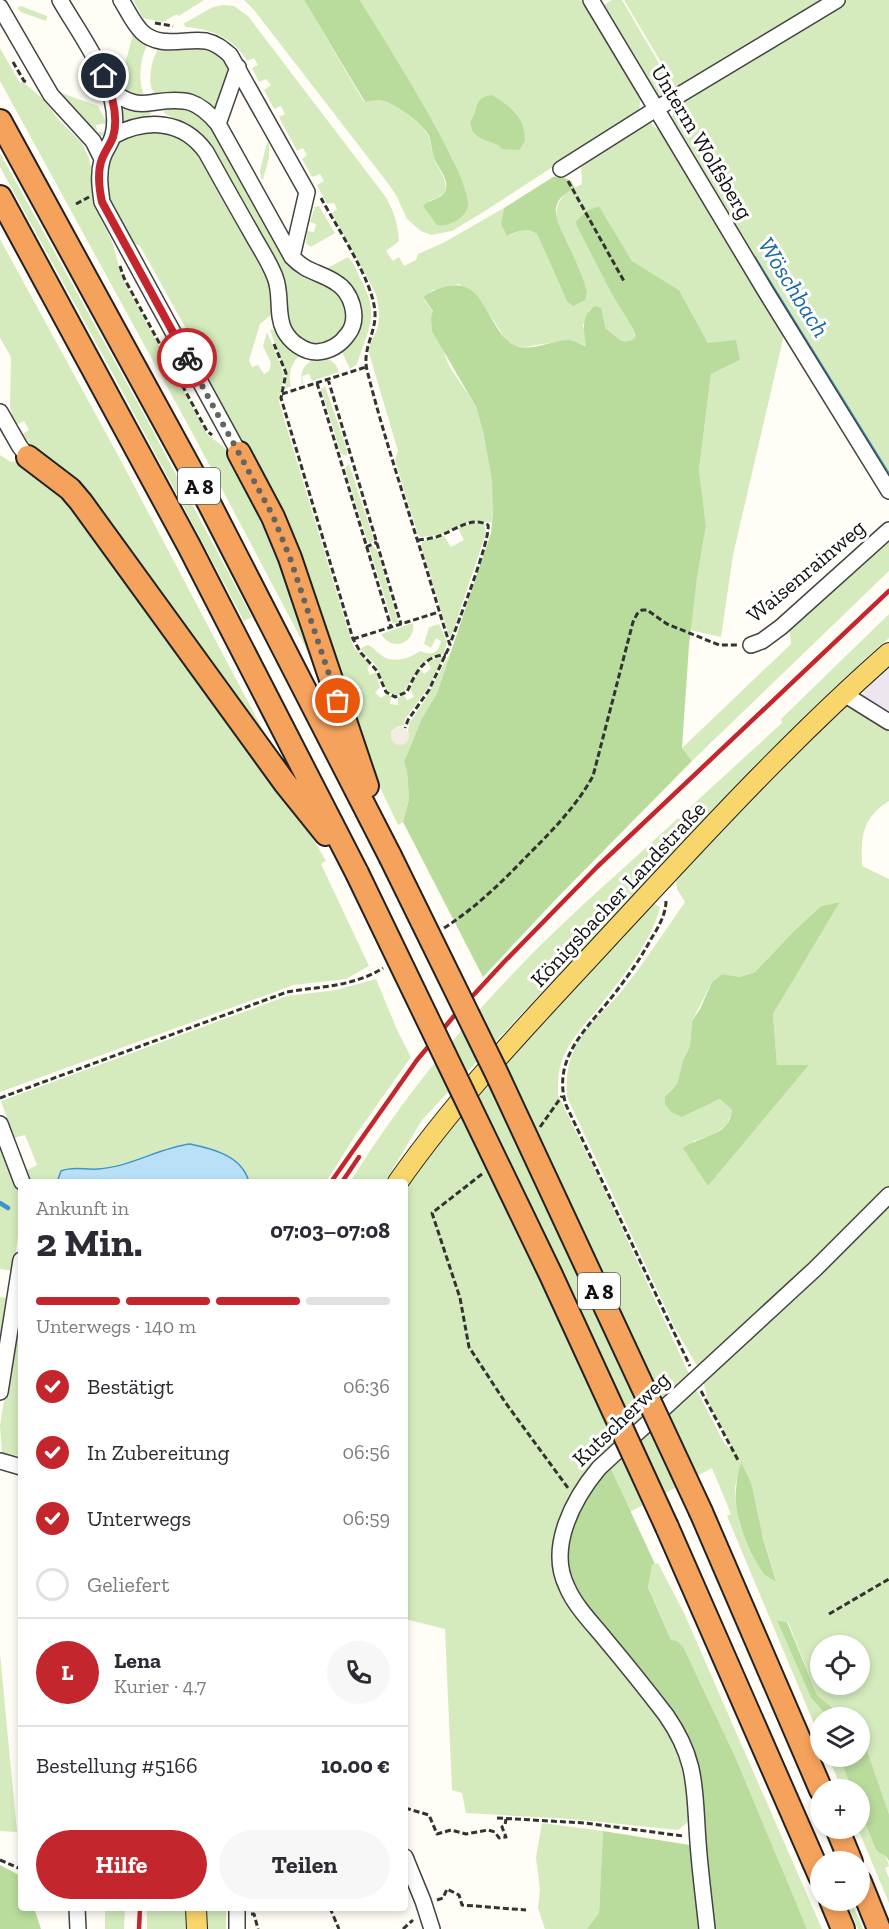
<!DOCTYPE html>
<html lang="de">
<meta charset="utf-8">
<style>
:root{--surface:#fff;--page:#f7f7f7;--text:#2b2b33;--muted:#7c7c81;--line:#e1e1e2;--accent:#c4262e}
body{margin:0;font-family:"Zilla Slab",serif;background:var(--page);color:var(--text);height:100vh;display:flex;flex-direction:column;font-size:22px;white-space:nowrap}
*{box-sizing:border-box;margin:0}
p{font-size:20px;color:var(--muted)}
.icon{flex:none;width:33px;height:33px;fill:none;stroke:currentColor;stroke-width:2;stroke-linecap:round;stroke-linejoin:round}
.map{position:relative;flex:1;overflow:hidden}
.panel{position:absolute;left:18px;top:1179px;width:390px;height:732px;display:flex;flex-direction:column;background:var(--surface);border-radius:6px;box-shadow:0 3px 9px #0003}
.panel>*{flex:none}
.buttons{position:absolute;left:810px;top:1635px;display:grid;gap:12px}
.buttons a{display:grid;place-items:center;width:60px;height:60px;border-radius:50%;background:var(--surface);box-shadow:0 3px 9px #0003;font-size:30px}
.pin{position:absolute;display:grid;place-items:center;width:51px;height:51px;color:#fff;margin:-26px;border:3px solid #fff;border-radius:50%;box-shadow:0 2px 6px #0007}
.courier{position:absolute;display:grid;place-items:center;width:60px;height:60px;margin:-30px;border:4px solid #c4262e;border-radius:50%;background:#fff;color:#222;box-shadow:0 2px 8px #0007}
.summary em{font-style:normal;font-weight:700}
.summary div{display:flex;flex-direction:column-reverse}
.summary{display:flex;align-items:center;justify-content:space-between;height:102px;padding:0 18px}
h1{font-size:39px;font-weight:700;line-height:45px}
.bar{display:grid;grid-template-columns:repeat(4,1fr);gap:9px 6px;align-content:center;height:72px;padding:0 18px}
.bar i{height:8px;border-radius:4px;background:var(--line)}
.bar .on{background:var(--accent)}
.bar p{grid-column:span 4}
.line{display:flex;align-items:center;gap:15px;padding:0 18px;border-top:2px solid var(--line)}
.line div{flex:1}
.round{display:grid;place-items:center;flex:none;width:63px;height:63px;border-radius:32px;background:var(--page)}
ol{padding:0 18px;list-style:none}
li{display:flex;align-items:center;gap:18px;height:66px}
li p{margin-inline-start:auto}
li .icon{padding:6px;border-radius:50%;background:var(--accent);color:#fff;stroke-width:4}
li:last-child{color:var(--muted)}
li i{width:33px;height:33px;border:3px solid var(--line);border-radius:50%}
.cta{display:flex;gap:12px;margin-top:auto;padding:12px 18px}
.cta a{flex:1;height:69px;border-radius:36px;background:var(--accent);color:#fff;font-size:24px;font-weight:700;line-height:69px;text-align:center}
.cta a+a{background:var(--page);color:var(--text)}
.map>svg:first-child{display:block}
.industrial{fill:#eee6ef}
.green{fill:#d5ebbd;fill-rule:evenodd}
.forest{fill:#b9dc9c}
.plaza{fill:#f1ede2}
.water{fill:#b9e0f7;stroke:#3f96cf;stroke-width:1.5}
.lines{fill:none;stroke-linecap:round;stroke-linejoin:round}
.stream{stroke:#3f96cf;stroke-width:4.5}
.minor-casing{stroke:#444;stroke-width:18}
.major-casing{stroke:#222;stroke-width:22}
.highway-casing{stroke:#222;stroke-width:26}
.path{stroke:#333;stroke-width:3;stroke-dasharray:6 3;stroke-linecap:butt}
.minor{stroke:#fff;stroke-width:15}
.major{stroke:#f9d66b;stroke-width:20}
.highway{stroke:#f5a25d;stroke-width:22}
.rail{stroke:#c4262e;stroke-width:4.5}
.highway-bridge-casing{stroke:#222;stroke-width:26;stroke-linecap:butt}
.highway-bridge{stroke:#f5a25d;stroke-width:22}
.done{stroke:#646461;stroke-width:6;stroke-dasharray:0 10.8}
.route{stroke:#c4262e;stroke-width:8}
.labels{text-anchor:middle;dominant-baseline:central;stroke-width:6;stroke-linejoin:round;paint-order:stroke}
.shield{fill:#fff;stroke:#585858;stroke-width:1.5}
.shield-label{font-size:21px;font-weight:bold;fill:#111}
.street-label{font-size:22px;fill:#111;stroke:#fff}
.water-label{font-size:24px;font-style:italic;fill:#1768a6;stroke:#fff}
</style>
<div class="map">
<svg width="889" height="1929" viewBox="0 0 889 1929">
<rect width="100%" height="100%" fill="#fffdf5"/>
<path class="industrial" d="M889 666V716L867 702 862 693Z"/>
<path class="green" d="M133 0H204L179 16 177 14 163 22 143 18Z
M244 0H304L364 102C370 101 378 100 383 101 394 103 424 125 428 135 431 142 431 150 434 158 441 176 459 193 428 201L468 204 465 189 451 156 360 0H581L641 96 639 111 485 211 452 231 431 235 421 231 407 219 397 197 390 186 254 10Z
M612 0H622L674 89 659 98 604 5Z
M624 0H889V485L667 121 685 103Z
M224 5 234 6 248 16 385 196C394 211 398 224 399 241L386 251 393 261 399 257 404 266 416 260 418 254 443 243 504 208 501 224 508 236C519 231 526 227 537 234L567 301 587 292 569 245 557 223 556 213 558 204 566 192 582 184 581 161 648 121 663 134 784 335 733 555 721 637 690 630 697 578 706 526 699 470 711 374 740 360 708 343 679 290 632 261 599 206 586 211 576 221C592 252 606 284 624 314 628 322 636 330 634 339 618 346 619 336 606 329L603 316 590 309 583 325 587 346 569 340 524 347 515 346 506 340 481 301 459 284 433 290 423 297C425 303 430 306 433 312 440 327 441 345 447 361 454 376 466 389 474 404 490 433 496 489 492 522H470L438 535 421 537 418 535 395 460 398 451 369 353C369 344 374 337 377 329 381 318 378 305 376 294L332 213 337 209 334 203 327 204 317 185 324 181 320 174 312 177 302 159 307 155 303 148 297 151 279 117 285 114 281 106 274 109 264 90 271 85 266 79 259 82 252 68 258 65 254 58 247 61C234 38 211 29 186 27L183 24 213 7Z
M21 6 47 16 46 21 21 12 18 9V7Z
M133 34 147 45C139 62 138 81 145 98L132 96 119 87Z
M0 48 20 83 23 82 44 100 59 120 82 143 89 158 91 169 93 202 113 244 122 278 207 434 225 448 267 516 319 673 194 436 0 81Z
M190 48C206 48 230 56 228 77 226 88 221 100 218 111 205 100 192 92 175 93 169 94 161 97 156 94 145 87 152 58 158 49L171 51Z
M61 93 98 106 107 123 96 125 97 132H104V136L97 135C87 120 67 110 61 93Z
M166 107C182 107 195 110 207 121L287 265C295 273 304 278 314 282 323 286 332 286 339 294 370 327 309 366 290 327 285 314 288 299 285 286L178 121 164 113V109Z
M124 108 133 112 151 111V114L145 119 123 125 121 123 122 109Z
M146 130 178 135 201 155 270 285 273 307 271 315 260 324 249 360 252 367 258 365 264 374 269 371 271 363 263 346 267 332 284 374 279 402 351 640 355 649 371 665 367 668 370 675 376 672 380 687 375 693 381 698 386 694 391 696 390 704 398 705V698L404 695 407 700 414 697 410 688 420 669 424 674 431 669 428 662 442 656 443 658 428 688 405 719 404 725 397 727 391 732 392 741 409 735 408 731 409 723 425 700 451 651 437 693 421 720 404 762 407 771 409 799 403 822 398 825 375 777 245 450 203 372 208 368 140 246 131 242C117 214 97 186 112 154 116 146 120 140 128 136 133 134 140 132 146 130Z
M267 143H269V158L263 179H261L260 170Z
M0 153 147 420 252 617 244 621 113 374 0 167Z
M319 206 335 233 311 247 306 243 307 231 314 232 316 224 310 222 315 207Z
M0 239 119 457 265 734 261 736 30 449 21 435 29 430 24 421 15 425 10 407 11 357 0 338Z
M348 257C354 263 357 271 360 278 381 316 368 328 357 364L350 369 342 352 356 295C348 281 339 276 324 270Z
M272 329 278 333 288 348 299 356C291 364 288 375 291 386L285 389 286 374 270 330Z
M316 358C328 357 335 361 339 372L312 381 309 374 302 376 303 384 302 385C299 372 304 364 316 358Z
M325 386 347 450V456L341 454 321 389Z
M0 455 11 462 19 461 65 493 294 806 326 861 321 864 369 966 346 979 294 985 0 1092Z
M349 464 373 537 374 541 370 543 367 540 345 468Z
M472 523 484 524 486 533 452 634 449 636 421 546 423 541 444 536 451 547 464 540 458 528Z
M889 536V571L692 761 682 748 791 644 789 627Z
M373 546 377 550 395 611 398 621 396 624 392 622 391 618 370 550 369 547Z
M889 614V638L866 658 562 971 422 1120 385 1182H350C406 1092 475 1009 551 935 592 895 636 858 678 818L681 821 689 812 687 810 782 723 781 719Z
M413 623C416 644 392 652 381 634Z
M439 624 447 642 444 653 422 663 403 693C383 701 384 678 376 666 372 659 364 655 361 648L368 645C374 648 377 653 384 657 395 663 411 658 420 651 431 655 438 655 441 641L436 638 431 648 424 644 429 627Z
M848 705 889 728V801C862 818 861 836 862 866L889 879V1190L700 1366H697L675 1328 567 1097C566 1079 567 1064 575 1048 585 1026 606 1010 621 992 644 963 664 932 685 902L677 889 676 880 763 787 843 707ZM840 902 773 1014 777 1066 809 1065 708 1186 693 1141 711 1136 727 1125 732 1110 720 1099 682 1117 669 1092 677 1084 683 1060 690 1046 692 1021 712 982 722 974 740 977 755 972 794 931 821 906Z
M653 903 660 907C652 941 621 979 600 1006 585 1024 569 1040 561 1063 558 1074 558 1085 558 1095L604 1189 689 1374 687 1379 601 1459 560 1579 562 1595 583 1624 590 1625 679 1743 688 1778 689 1821 678 1830 571 1819 466 1813 462 1793 452 1790 445 1629 405 1619V1187L524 1039Z
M376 979 398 1032 411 1057 355 1136 326 1182H27L24 1172 37 1165 25 1135 14 1138 1 1101 287 996 336 990Z
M0 1143 21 1199V1215L13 1271 0 1269Z
M889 1200V1814L860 1730V1718L844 1717 817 1695 788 1622 778 1620 811 1698 828 1717 820 1718V1738L727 1516 731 1514 712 1468 630 1512 610 1467 694 1390 698 1392 724 1443 730 1450 731 1444 708 1401 703 1380ZM741 1463 776 1580 755 1558 740 1525 736 1507 735 1487ZM820 1646H860V1684H820Z
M0 1297 7 1298 0 1342Z
M21 1297V1456L2 1453 0 1425Z
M658 1563 684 1613 822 1929H807L773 1850 671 1640 648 1586 652 1565Z
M0 1654 17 1832 0 1831Z
M828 1757H839L852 1789H842Z
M860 1809 875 1848 879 1853 886 1856 889 1866 885 1868 889 1878V1903L858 1829Z
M542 1823 603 1831 599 1913 587 1929H545L538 1908 540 1890 536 1857Z
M846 1901H851L863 1929H858Z
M105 1908H125L124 1929H105Z
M147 1908H186V1929H147Z
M207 1908H226V1929H208Z"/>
<path class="forest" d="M304 0H360C380 34 470 173 468 204 467 218 449 227 437 225L423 206C429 199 441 200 445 191 450 181 439 169 435 160 431 152 432 141 428 134 423 124 394 103 383 101 378 100 370 101 365 102Z
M492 95C511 107 525 117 525 141L519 150 503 149 498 145 480 138 473 132 470 122C480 109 472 98 492 95Z
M560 176 571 181 575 188C542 204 559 224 570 248 576 262 583 277 587 292L585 300 573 306 567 301 537 234C526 227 518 231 507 236L501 224 504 208 553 177Z
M599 206 632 261 679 290 708 343 736 340 740 360 711 374 699 470 706 526 697 578 689 645 682 748 692 761 557 898 483 977 403 822 409 799 407 771 404 762 421 720 437 693 491 533 493 513 492 479 483 430 476 407 432 331 431 318 433 311 423 297C431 291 439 288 449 286 486 279 488 332 514 345 529 353 552 340 569 340 576 341 581 345 586 346 584 331 580 316 595 306L601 308 606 329C619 336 618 346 634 339L635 335 633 329 612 294 577 226 576 221 586 211Z
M840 902 773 1014 777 1065H809L708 1186 683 1148C695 1139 719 1136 727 1124 730 1121 731 1114 732 1110L720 1099 682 1117 671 1112 665 1104V1097L677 1084 683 1060 690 1046 692 1021 700 1009 712 982 722 974 740 977 755 972 794 931 821 906Z
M741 1462 751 1483 763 1538 776 1581C772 1579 767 1577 764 1574 752 1559 737 1522 736 1504 735 1489 737 1476 741 1462Z
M610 1467 655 1564 652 1565 648 1587 671 1640 677 1641 683 1647 735 1757 807 1929H587L599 1913 603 1831 702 1847 696 1759 675 1715 572 1586 565 1554 577 1507Z
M777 1620 787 1622 817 1695 844 1717H828L811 1698Z
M860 1730 889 1814V1861L886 1856 879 1853 875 1848 860 1809V1790L852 1789 839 1757 860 1756Z
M0 1865 21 1876V1908H34L41 1929H0Z"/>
<path class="plaza" d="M391 736a9 9 0 1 1 18 0a9 9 0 1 1-18 0Z"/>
<path class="water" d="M190 1144C214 1149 242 1156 249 1182H57L61 1171C73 1166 85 1170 98 1169 131 1167 158 1148 190 1144Z"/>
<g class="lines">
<path class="stream" d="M754 258 889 476
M0 1203 8 1208"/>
<defs>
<path id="minor" d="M60 0C81 37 124 91 113 135 111 144 104 151 102 160 98 174 100 188 102 202L239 453
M121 0C128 11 133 23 142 32 160 49 185 38 206 41 216 43 223 49 230 55L307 192 292 257
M591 0 766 292 889 491
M0 7 51 95 93 141 102 159
M111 91C117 95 124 100 132 102 140 105 148 103 156 102 186 98 198 100 218 124L292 257C306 272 319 272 335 282 352 292 360 318 348 334 341 344 330 351 317 352 304 352 290 342 284 330 276 314 282 294 275 277 269 261 259 247 251 232 236 206 221 179 206 152 183 120 147 118 113 136
M218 124 238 67
M561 169 656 109 837 0
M0 412 20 447 28 457
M751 645 762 641 781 627 889 530
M844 694 889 722
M0 1124 22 1182
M0 1392 21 1260
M0 1461 21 1467
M405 1857 423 1901 432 1929
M77 1908 78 1929
M237 1908V1929
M707 1929C704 1900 700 1871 698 1842 694 1789 698 1761 666 1715 646 1689 626 1664 605 1639 592 1623 575 1606 567 1587 547 1547 574 1498 599 1468L815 1269 889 1195"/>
<path id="major" d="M398 1182C459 1095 533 1019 605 941 696 843 788 742 889 653
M196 1908 197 1929"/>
<path id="highway" d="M0 121 210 505 390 856
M0 197 189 546 357 873
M239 453 273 517 290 558 367 786
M28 457 70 489 81 502 285 783 326 834
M701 1512 821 1790
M667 1527 820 1876
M837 1828 851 1862
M860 1882 879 1929
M831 1900 843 1929"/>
</defs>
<use href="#minor" class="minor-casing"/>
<use href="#major" class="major-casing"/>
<use href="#highway" class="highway-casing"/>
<path class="path" d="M155 23 173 26
M13 62 24 81 28 82
M568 181 625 283
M321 198C336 226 374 282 375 313 376 333 362 349 367 370 381 426 399 481 416 536 428 572 438 609 450 645L429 690 408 720 405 728
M76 204 89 197
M120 266 124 278 207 431 212 435
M274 344 286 373 281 398 353 639 361 653 377 671 386 692 395 697 407 692C415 674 424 655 446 655
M328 379 401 624
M317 383 391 627
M282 394 366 367
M418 540C427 539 437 538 446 533 459 527 473 517 488 525 491 539 457 625 450 644
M366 547 377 542
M353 639 439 612
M666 901C666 914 658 928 651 939 641 958 628 976 615 993 589 1027 551 1057 566 1105L690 1366
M444 928C474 909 500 884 525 858 550 833 576 807 593 776L633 622 637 614 642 610H647L667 624 719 645H739
M0 1098 287 992C321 986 353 987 383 968
M540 1127 562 1096
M482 1174 432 1213 460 1298 469 1347 505 1402 568 1488
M701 1391 738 1460
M829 1614 889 1579
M405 1808 429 1815 437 1834 451 1830 466 1834 488 1830 495 1832 499 1838 506 1837 502 1827 505 1825 506 1819
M497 1818 585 1823 683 1836
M0 1860 21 1869
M437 1900 443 1898 447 1889 459 1895 462 1905 526 1910
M330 1908 339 1929
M251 1914H254L258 1929
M403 1929 413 1920"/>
<use href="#minor" class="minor"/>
<use href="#major" class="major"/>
<use href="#highway" class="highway"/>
<path class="rail" d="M331 1182 417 1060 454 1016 504 962 597 867 889 591
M342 1182 359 1157
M139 1929 140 1908"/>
<defs>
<path id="highway-bridge" d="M390 856 496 1072 701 1512
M357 873 551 1275 667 1527"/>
</defs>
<use href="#highway-bridge" class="highway-bridge-casing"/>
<use href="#highway-bridge" class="highway-bridge"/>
</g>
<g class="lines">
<path class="done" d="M187 358 273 516 290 558 338 701"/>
<path class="route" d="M104 76C112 94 119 117 113 137 110 145 105 151 102 159 97 172 99 188 102 202L187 358"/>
</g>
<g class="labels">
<g class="shield">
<rect x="178" y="468" width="42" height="36" rx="4.5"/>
<rect x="578" y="1273" width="42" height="36" rx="4.5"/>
</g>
<g class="shield-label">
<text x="199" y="486">A 8</text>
<text x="599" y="1291">A 8</text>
</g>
<g class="street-label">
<text transform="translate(702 142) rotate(59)">Unterm Wolfsberg</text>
<text transform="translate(806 571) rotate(-40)">Waisenrainweg</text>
<text transform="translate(618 894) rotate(-47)">Königsbacher Landstraße</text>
<text transform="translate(621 1419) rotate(-44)">Kutscherweg</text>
</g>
<g class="water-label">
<text transform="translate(794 287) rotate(58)">Wöschbach</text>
</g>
</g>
</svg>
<div class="buttons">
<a><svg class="icon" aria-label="locate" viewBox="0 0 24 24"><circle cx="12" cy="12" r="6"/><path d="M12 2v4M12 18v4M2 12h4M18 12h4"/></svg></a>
<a><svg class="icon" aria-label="layers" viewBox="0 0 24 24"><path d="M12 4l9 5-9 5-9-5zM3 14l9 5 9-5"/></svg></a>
<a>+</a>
<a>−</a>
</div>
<div class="pin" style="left:338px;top:701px;background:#ea580c"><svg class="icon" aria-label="bag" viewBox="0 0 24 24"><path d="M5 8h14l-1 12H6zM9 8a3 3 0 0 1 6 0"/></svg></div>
<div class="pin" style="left:104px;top:76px;background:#1f2937"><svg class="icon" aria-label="home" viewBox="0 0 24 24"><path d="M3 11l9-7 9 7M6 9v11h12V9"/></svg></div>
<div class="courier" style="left:187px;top:358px"><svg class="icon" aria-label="bike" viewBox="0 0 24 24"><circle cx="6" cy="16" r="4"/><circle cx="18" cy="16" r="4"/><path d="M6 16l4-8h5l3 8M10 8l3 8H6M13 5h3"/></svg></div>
<section class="panel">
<div class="summary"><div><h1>2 Min.</h1><p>Ankunft in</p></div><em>07:03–07:08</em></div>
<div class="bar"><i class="on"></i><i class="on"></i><i class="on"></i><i></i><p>Unterwegs · 140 m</p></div>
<ol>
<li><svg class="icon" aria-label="check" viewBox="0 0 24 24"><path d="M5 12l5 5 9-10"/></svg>Bestätigt<p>06:36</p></li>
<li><svg class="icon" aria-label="check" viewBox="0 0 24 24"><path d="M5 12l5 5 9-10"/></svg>In Zubereitung<p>06:56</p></li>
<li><svg class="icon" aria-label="check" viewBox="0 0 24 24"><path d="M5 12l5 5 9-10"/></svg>Unterwegs<p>06:59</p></li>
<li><i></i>Geliefert</li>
</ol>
<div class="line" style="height:108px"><b class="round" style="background:var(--accent);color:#fff">L</b><div><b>Lena</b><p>Kurier · 4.7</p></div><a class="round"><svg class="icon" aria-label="phone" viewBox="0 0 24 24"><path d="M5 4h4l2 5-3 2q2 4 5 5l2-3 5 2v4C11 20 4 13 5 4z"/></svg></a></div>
<div class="line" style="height:78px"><div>Bestellung #5166</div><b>10.00 €</b></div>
<div class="cta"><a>Hilfe</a><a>Teilen</a></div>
</section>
</div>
